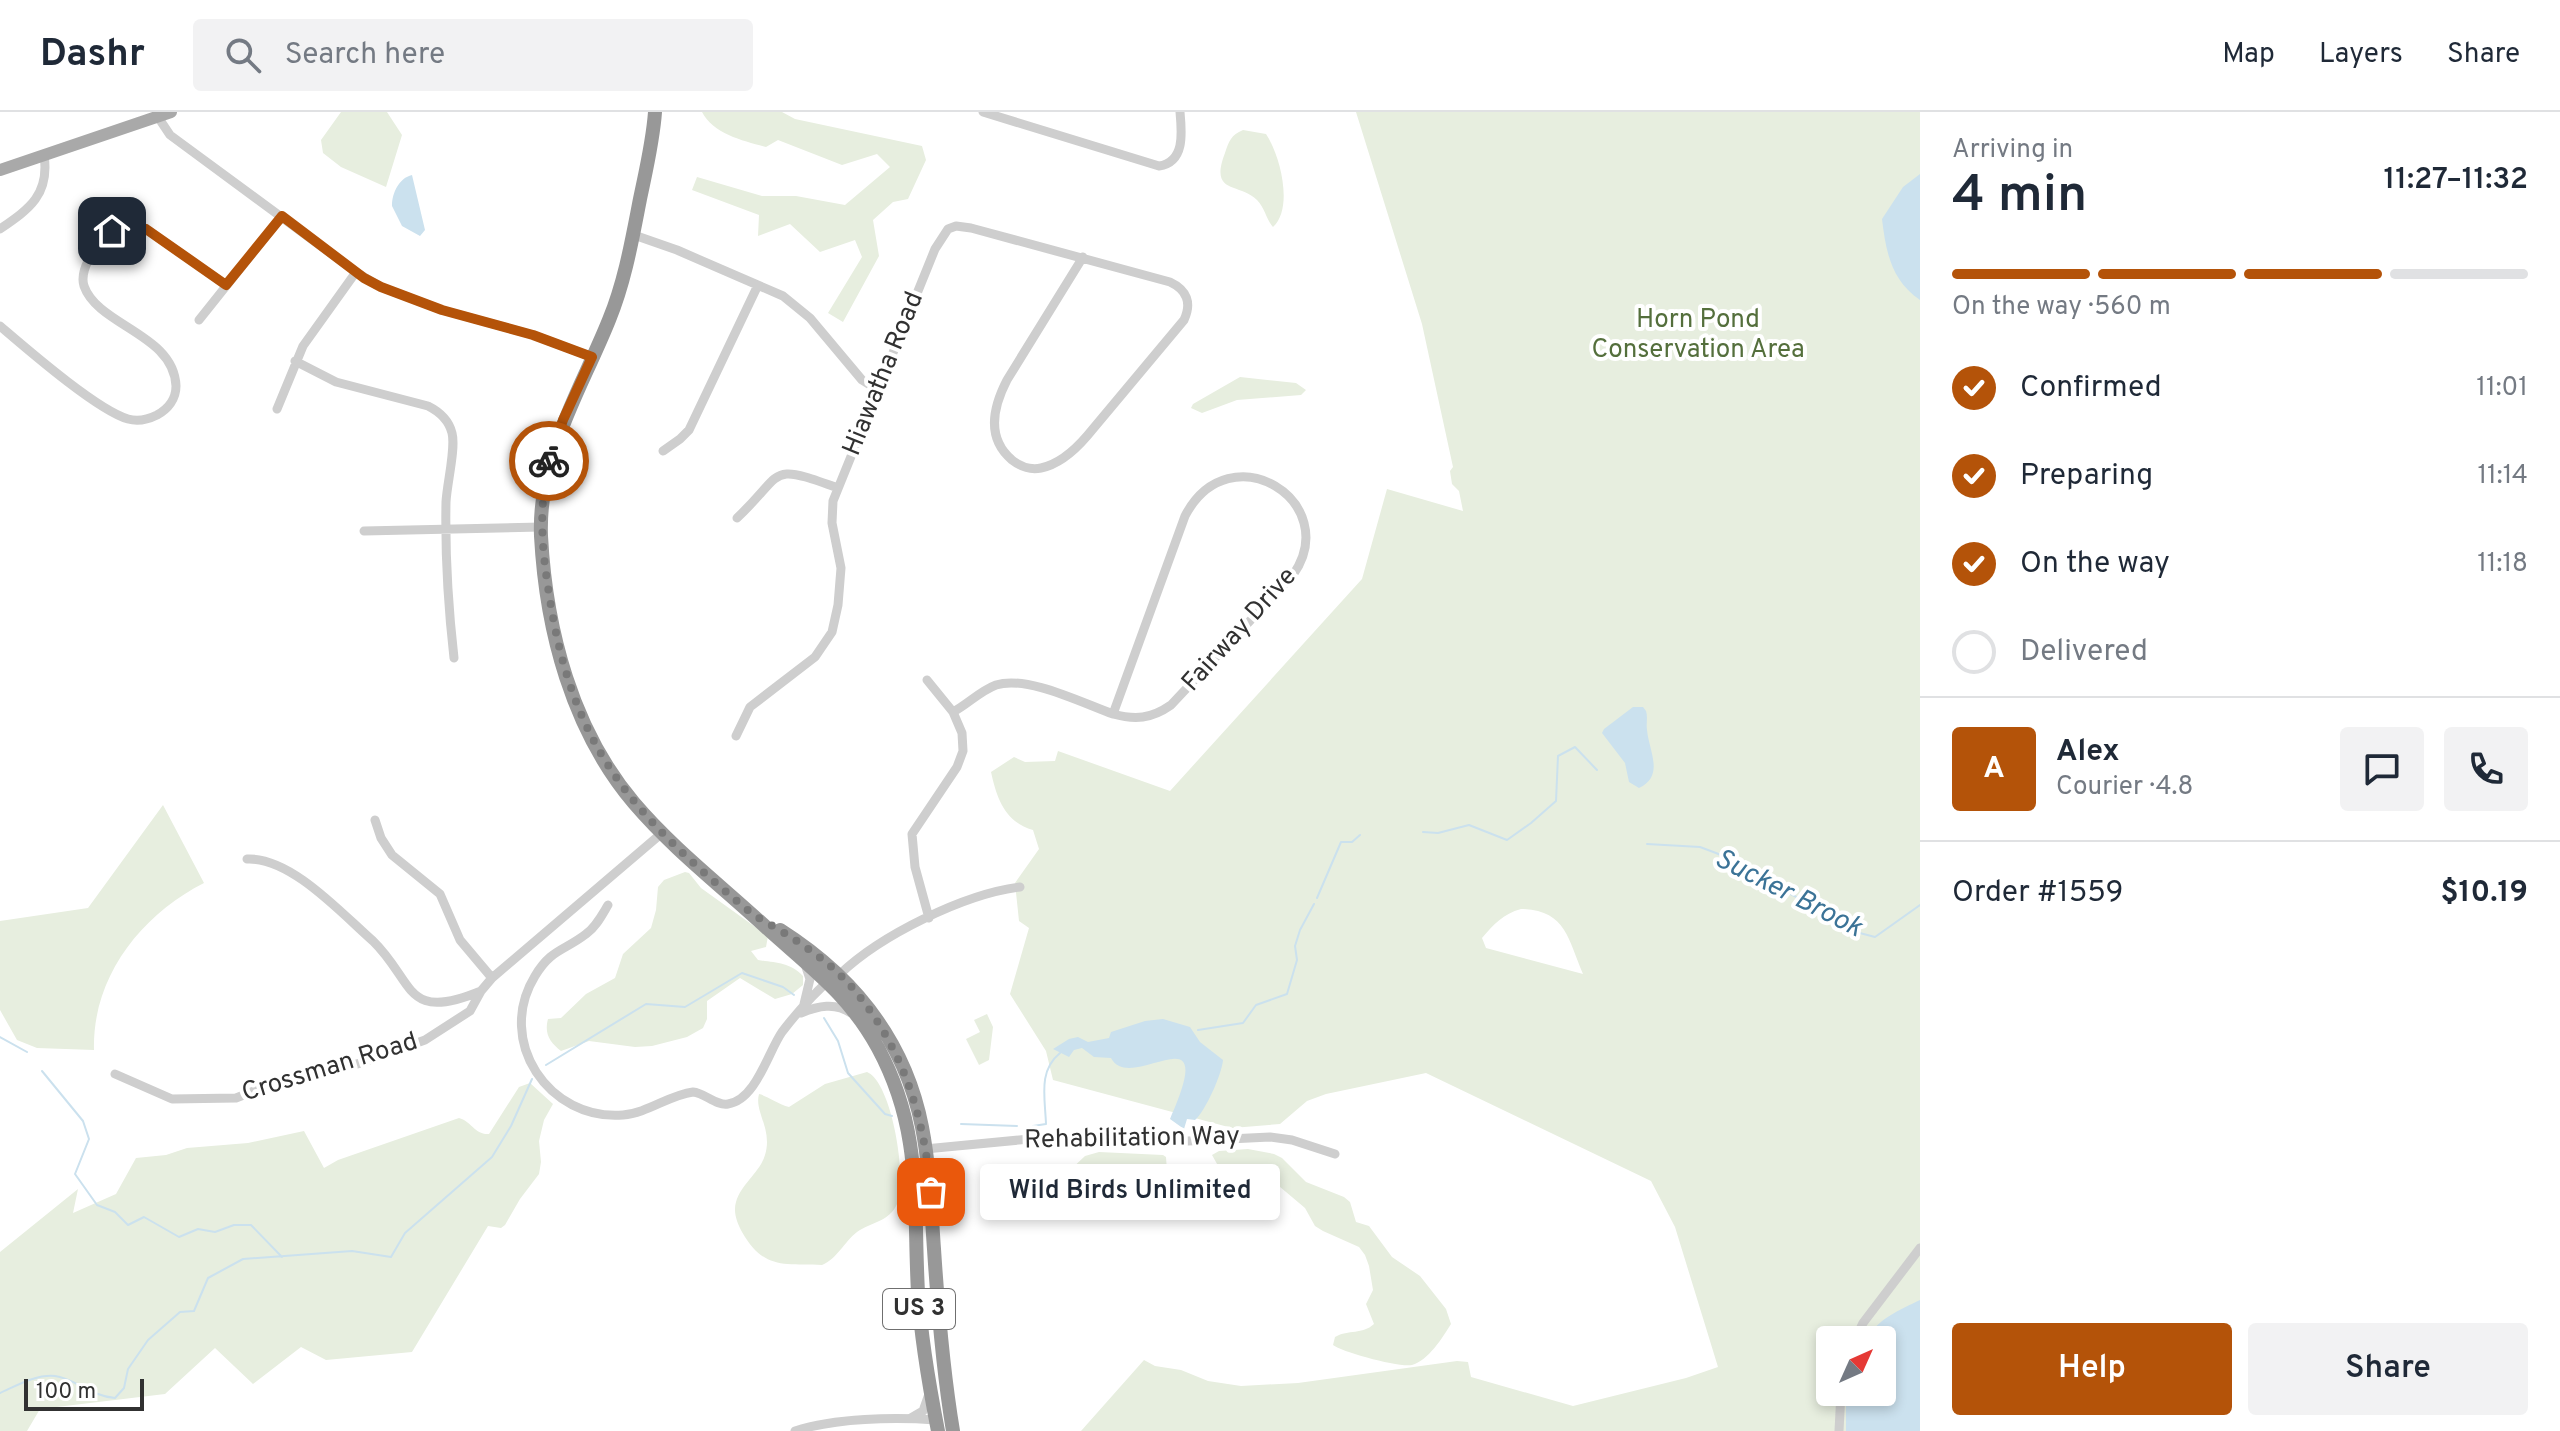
<!DOCTYPE html>
<meta charset="utf-8">
<style>
:root{--surface:#fff;--page:#f2f2f3;--text:#1f2937;--muted:#747a83;--line:#e0e1e3;--accent:#b45309}
body{margin:0;font-family:Overpass,sans-serif;background:var(--page);color:var(--text);height:100vh;display:flex;flex-direction:column;font-size:30px;white-space:nowrap}
*{box-sizing:border-box;margin:0}
p{font-size:26px;color:var(--muted)}
.icon{flex:none;width:44px;height:44px;fill:none;stroke:currentColor;stroke-width:2;stroke-linecap:round;stroke-linejoin:round}
.map{position:relative;flex:1;overflow:hidden}
.side{display:flex;flex-direction:column;background:var(--surface);width:640px}
.side>*{flex:none}
.needle{width:52px;rotate:45deg}
.fabs{position:absolute;left:1816px;top:1214px;display:grid;gap:16px}
.fabs a{display:grid;place-items:center;width:80px;height:80px;border-radius:8px;background:var(--surface);box-shadow:0 4px 12px #0003;font-size:40px}
.scale{position:absolute;left:24px;bottom:20px;width:120px;box-sizing:border-box;padding-left:8px;border:4px solid #313131;border-top:0;font-size:22px;line-height:28px;white-space:nowrap;color:#313131;-webkit-text-stroke:6px #fff;paint-order:stroke}
.pin{position:absolute;display:grid;place-items:center;width:68px;height:68px;color:#fff;margin:-34px;border-radius:16px;box-shadow:0 4px 12px #0006}
.courier{position:absolute;display:grid;place-items:center;width:80px;height:80px;margin:-40px;border:6px solid #b45309;border-radius:50%;background:#fff;color:#222;box-shadow:0 2px 10px #0007}
.bubble{position:absolute;height:56px;border-radius:8px;background:var(--surface);box-shadow:0 4px 12px #0003;font-size:26px;font-weight:600;line-height:56px;text-align:center}
.head em{font-style:normal;font-weight:600}
.head div{display:flex;flex-direction:column-reverse}
.head{display:flex;align-items:center;justify-content:space-between;height:136px;padding:0 32px}
h1{font-size:52px;font-weight:600;line-height:60px}
.bar{display:grid;grid-template-columns:repeat(4,1fr);gap:12px 8px;align-content:center;height:96px;padding:0 32px}
.bar i{height:10px;border-radius:6px;background:var(--line)}
.bar .active{background:var(--accent)}
.bar p{grid-column:span 4}
.line{display:flex;align-items:center;gap:20px;padding:0 32px;border-top:2px solid var(--line)}
.line div{flex:1}
.round{display:grid;place-items:center;flex:none;width:84px;height:84px;border-radius:8px;background:var(--page)}
ol{padding:0 32px;list-style:none}
li{display:flex;align-items:center;gap:24px;height:88px}
li p{margin-inline-start:auto}
li .icon{padding:8px;border-radius:50%;background:var(--accent);color:#fff;stroke-width:4}
li:last-child{color:var(--muted)}
li i{width:44px;height:44px;border:4px solid var(--line);border-radius:50%}
.cta{display:flex;gap:16px;margin-top:auto;padding:16px 32px}
.cta a{flex:1;height:92px;border-radius:8px;background:var(--accent);color:#fff;font-size:32px;font-weight:600;line-height:92px;text-align:center}
.cta a+a{background:var(--page);color:var(--text)}
header{display:flex;align-items:center;gap:48px;box-sizing:border-box;height:112px;padding:0 40px;background:var(--surface);border-bottom:2px solid var(--line)}
header strong{font-size:38px}
nav{display:flex;gap:44px;margin-inline-start:auto;font-size:28px}
.search{width:560px;height:72px;background:var(--page);display:flex;align-items:center;gap:20px;box-sizing:border-box;padding:0 28px;border-radius:8px;color:var(--muted);font-size:30px}
main{display:flex;flex:1;min-height:0}
.map>svg:first-child{display:block}
.green{fill:#e7eedf;fill-rule:evenodd}
.water{fill:#cbe1ee}
.lines{fill:none;stroke-linecap:round;stroke-linejoin:round}
.stream{stroke:#cbe1ee;stroke-width:2}
.minor{stroke:#cecece;stroke-width:9}
.major{stroke:#a9a9a9;stroke-width:12}
.highway{stroke:#989898;stroke-width:14}
.done{stroke:#797979;stroke-width:8;stroke-dasharray:0 14.4}
.route{stroke:#b45309;stroke-width:10}
.labels{text-anchor:middle;dominant-baseline:central;stroke-width:8;stroke-linejoin:round;paint-order:stroke}
.shield{fill:#fff;stroke:#6f6f6f;stroke-width:2}
.shield-label{font-size:24px;font-weight:bold;fill:#313131}
.park-label{font-size:26px;fill:#546f3c;stroke:#fff}
.street-label{font-size:26px;fill:#313131;stroke:#fff}
.water-label{font-size:28px;font-style:italic;fill:#3b7397;stroke:#fff}
</style>
<header>
<strong>Dashr</strong>
<div class="search"><svg class="icon" aria-label="search" viewBox="0 0 24 24"><circle cx="10" cy="10" r="6"/><path d="M15 15l6 6"/></svg>Search here</div>
<nav><a>Map</a><a>Layers</a><a>Share</a></nav>
</header>
<main>
<div class="map">
<svg width="1920" height="1319" viewBox="0 0 1920 1319">
<rect width="100%" height="100%" fill="#fff"/>
<path class="green" d="M341 0H387L402 23 386 75 341 55 323 41 321 28Z
M702 0H782L795 7 922 34 926 48 908 87 893 90 873 108 879 144 843 210 828 201 862 145 855 128 820 140 790 112 758 124 759 103 692 78 697 65 762 84H796L845 93 890 55 877 42 842 53 778 28 766 35C744 29 713 22 702 0Z
M1356 0H1920V1319H1081L1144 1248 1155 1254 1181 1258 1208 1269 1241 1274 1298 1271 1457 1249 1468 1250 1471 1265 1573 1294 1686 1266 1718 1255 1675 1115 1651 1069 1426 961 1326 982 1307 989 1280 1012 1232 1016 1053 968 1046 939 1010 882 1029 816 1019 809 1015 771 1039 737 1033 718C1005 710 997 687 991 660L1014 645 1025 650 1055 649 1058 639 1170 679 1362 467 1387 377 1463 399 1459 379 1452 372 1450 359 1453 355 1422 212ZM1521 797C1566 798 1568 827 1583 862L1486 836 1482 826C1494 812 1503 802 1521 797ZM1830 1228H1882V1280H1830Z
M1243 18 1266 22C1280 43 1294 96 1273 115 1266 107 1265 96 1257 88 1239 70 1209 83 1225 41 1229 29 1231 23 1243 18Z
M1240 265 1296 271 1306 278 1301 283 1237 288 1202 301 1191 296 1193 292Z
M163 693 204 771C141 803 92 865 94 938L37 936 17 928 0 898V809L88 796Z
M685 760 689 761 701 776 768 824 766 835 751 839 758 848C776 851 789 850 803 864V873L792 882 775 887 740 866 707 889V907L703 916 687 925 652 934 635 935 589 929 561 939C550 930 544 922 548 907L561 906 586 882 615 866 623 842 651 816 656 798 658 775 664 768Z
M987 902 993 915 989 948 979 953 966 927 980 920 974 908Z
M867 960C892 970 908 1068 897 1092 889 1110 871 1110 857 1120 844 1130 837 1147 822 1153 783 1152 763 1157 742 1120 737 1111 733 1100 736 1090 741 1072 760 1060 765 1043 773 1017 754 1000 759 982 765 983 778 992 789 995L825 972Z
M530 971 553 992 544 1008 539 1029 541 1050 539 1062 520 1087 505 1113 501 1116 488 1114 412 1240 326 1248 301 1235 253 1272 215 1236 165 1282 40 1297 27 1319H0V1140L78 1077 73 1101 116 1082 136 1046 166 1043 187 1036 248 1031 304 1019 324 1056 338 1048 459 1006C471 1009 475 1023 489 1022L519 975Z
M1248 1037 1274 1042 1282 1046 1306 1070 1344 1085 1350 1090 1356 1110 1369 1114 1392 1145 1420 1164 1446 1197 1451 1212C1443 1225 1428 1249 1412 1253 1400 1256 1342 1240 1333 1233L1335 1225C1349 1217 1362 1223 1374 1212L1366 1192 1373 1178 1369 1154 1365 1143 1359 1135 1323 1119 1315 1114 1305 1096 1267 1064 1233 1067 1221 1059 1212 1043 1219 1039Z
M1099 1040 1163 1043 1166 1045 1167 1059 1156 1068 1134 1065 1097 1070 1081 1062 1067 1061 1085 1044Z"/>
<path class="water" d="M1920 62V188C1891 168 1886 140 1882 107L1903 75Z
M412 63 425 118 420 124 402 114 392 94C392 81 399 66 412 63Z
M1633 595H1643L1646 599C1648 605 1646 611 1647 618 1649 639 1665 664 1639 676L1629 670 1625 651 1602 621 1604 617Z
M1163 907 1190 915 1200 930 1223 948C1222 962 1205 1000 1195 1008L1187 1007 1184 1017 1170 1007C1221 892 1131 984 1111 946L1094 945 1082 936 1074 938 1069 945 1053 937 1069 927 1078 925 1088 930 1109 926 1111 920 1145 909Z
M1920 1188V1319H1846V1290L1850 1280H1882V1228H1867C1876 1207 1900 1198 1920 1188Z"/>
<g class="lines">
<path class="stream" d="M1423 720 1438 721 1469 713 1507 728 1531 711 1556 689 1558 644 1575 635 1597 658
M1647 732 1700 735 1716 741 1739 751 1767 770 1818 796 1856 820 1875 825 1920 793
M1317 786 1341 730H1352L1360 723
M824 906 838 929 848 961 885 1002 892 1004
M1198 918 1243 911 1256 893 1287 882 1297 848 1295 834 1300 818 1314 792
M0 925 27 940
M546 953 646 892 685 895 742 861 783 875 794 883
M42 959 83 1009 89 1027 75 1062 97 1093 115 1100 128 1113 144 1105 179 1125 198 1117 215 1120 234 1113H251L282 1145
M961 1012 1017 1014
M1033 1014 1046 1012C1045 985 1038 959 1060 941
M0 1281C16 1274 36 1262 55 1264 74 1266 90 1284 115 1286L124 1276 128 1257 148 1228 180 1200 194 1199 208 1166 243 1147 352 1139 391 1145 405 1121 492 1045 511 1014 532 967"/>
<path class="minor" d="M983 0 1159 54C1185 50 1182 21 1180 0
M158 5 170 23 356 160 381 175 442 198 533 223 592 245
M0 117C29 97 50 83 44 43
M634 123 677 138 783 184 810 206 862 268 878 278
M199 208 282 104
M0 214C27 237 97 298 128 307 138 310 147 308 157 303 168 297 176 287 176 274 174 222 98 214 84 174 79 158 94 137 105 125 117 113 134 112 149 119L226 173
M295 249 336 270 428 294C440 300 449 309 452 321 456 336 447 371 446 390 445 442 448 493 454 546
M277 297 303 234 356 160
M663 339 680 327 689 318 758 173
M737 406C786 360 766 350 838 376
M364 419 541 415
M927 568 953 600 962 621 963 639 957 655 912 722 915 755 929 806
M953 600C968 592 980 579 996 573 1027 563 1082 591 1113 602L1185 404C1230 318 1344 390 1293 463L1171 593C1151 607 1135 608 1113 602
M736 624 750 595 815 545 832 520 838 493 841 456 832 411 833 389 935 137 948 117 956 114 971 116 1170 170C1187 178 1192 191 1184 208L1087 324C1075 338 1060 352 1041 356 1031 358 1021 355 1012 348 986 326 993 295 1007 268L1083 145
M375 708 381 726 392 743 440 782 460 828 492 866
M247 747C291 745 341 801 373 829 415 870 404 911 481 879
M608 793C602 803 596 815 586 822 564 839 551 837 535 864 495 929 549 1009 623 1003 648 1001 669 983 693 980 705 981 716 994 728 992 756 988 768 940 782 920 795 903 813 883 828 869
M840 862C881 823 964 782 1020 775
M804 892 810 867 805 852
M801 901C818 894 835 890 851 901
M115 962 172 987 236 986 274 971 361 951 425 928 470 899 481 879 492 866 662 721
M925 1037 1030 1027 1188 1029 1270 1025 1292 1028 1335 1042
M1855 1228 1863 1211 1920 1136
M911 1306 923 1299 929 1282
M795 1319C835 1306 894 1305 936 1308
M1839 1319 1841 1280"/>
<path class="major" d="M0 58 171 0"/>
<path class="highway" d="M655 0C653 29 646 58 640 87 632 128 625 169 609 208 580 280 538 344 541 424 546 518 572 618 634 691 674 738 724 776 769 818 811 856 850 884 878 936 923 1019 913 1091 918 1180 921 1227 929 1273 938 1319
M780 818C854 865 905 928 922 1015 930 1056 931 1096 934 1137 938 1198 943 1259 953 1319"/>
</g>
<g class="lines">
<path class="done" d="M549 349C538 396 542 440 550 488 574 640 635 704 750 800 759 807 770 812 781 819 812 838 841 859 863 889 907 947 924 1009 931 1080"/>
<path class="route" d="M112 119 127 114 146 117 226 173 282 104 364 166 381 175 442 198 533 223 592 245 563 308 549 349"/>
</g>
<g class="labels">
<rect class="shield" x="883" y="1177" width="72" height="40" rx="6"/>
<g class="shield-label">
<text x="919" y="1197">US 3</text>
</g>
<g class="park-label">
<text x="1698" y="208">Horn Pond<tspan x="1698" dy="30">Conservation Area</tspan></text>
</g>
<g class="street-label">
<text transform="translate(884 262) rotate(-68)">Hiawatha Road</text>
<text transform="translate(1240 518) rotate(-48)">Fairway Drive</text>
<text transform="translate(330 956) rotate(-17)">Crossman Road</text>
<text transform="translate(1132 1027) rotate(-1)">Rehabilitation Way</text>
</g>
<g class="water-label">
<text transform="translate(1788 782) rotate(27)">Sucker Brook</text>
</g>
</g>
</svg>
<div class="fabs">
<a><svg class="needle" viewBox="-14 -14 28 28"><path d="M0-13l5 13h-10z" fill="#e53935"/><path d="M0 13l5-13h-10z" fill="#747a83"/></svg></a>
</div>
<div class="scale">100 m</div>
<div class="pin" style="left:931px;top:1080px;background:#ea580c"><svg class="icon" aria-label="bag" viewBox="0 0 24 24"><path d="M5 8h14l-1 12H6zM9 8a3 3 0 0 1 6 0"/></svg></div>
<div class="pin" style="left:112px;top:119px;background:#1f2937"><svg class="icon" aria-label="home" viewBox="0 0 24 24"><path d="M3 11l9-7 9 7M6 9v11h12V9"/></svg></div>
<div class="courier" style="left:549px;top:349px"><svg class="icon" aria-label="bike" viewBox="0 0 24 24"><circle cx="6" cy="16" r="4"/><circle cx="18" cy="16" r="4"/><path d="M6 16l4-8h5l3 8M10 8l3 8H6M13 5h3"/></svg></div>
<div class="bubble" style="left:980px;top:1052px;width:300px">Wild Birds Unlimited</div>
</div>
<section class="side">
<div class="head"><div><h1>4 min</h1><p>Arriving in</p></div><em>11:27–11:32</em></div>
<div class="bar"><i class="active"></i><i class="active"></i><i class="active"></i><i></i><p>On the way · 560 m</p></div>
<ol>
<li><svg class="icon" aria-label="check" viewBox="0 0 24 24"><path d="M5 12l5 5 9-10"/></svg>Confirmed<p>11:01</p></li>
<li><svg class="icon" aria-label="check" viewBox="0 0 24 24"><path d="M5 12l5 5 9-10"/></svg>Preparing<p>11:14</p></li>
<li><svg class="icon" aria-label="check" viewBox="0 0 24 24"><path d="M5 12l5 5 9-10"/></svg>On the way<p>11:18</p></li>
<li><i></i>Delivered</li>
</ol>
<div class="line" style="height:144px"><b class="round" style="background:var(--accent);color:#fff">A</b><div><b>Alex</b><p>Courier · 4.8</p></div><a class="round"><svg class="icon" aria-label="chat" viewBox="0 0 24 24"><path d="M4 5h16v11H9l-5 4z"/></svg></a><a class="round"><svg class="icon" aria-label="phone" viewBox="0 0 24 24"><path d="M5 4h4l2 5-3 2q2 4 5 5l2-3 5 2v4C11 20 4 13 5 4z"/></svg></a></div>
<div class="line" style="height:104px"><div>Order #1559</div><b>$10.19</b></div>
<div class="cta"><a>Help</a><a>Share</a></div>
</section>
</main>
